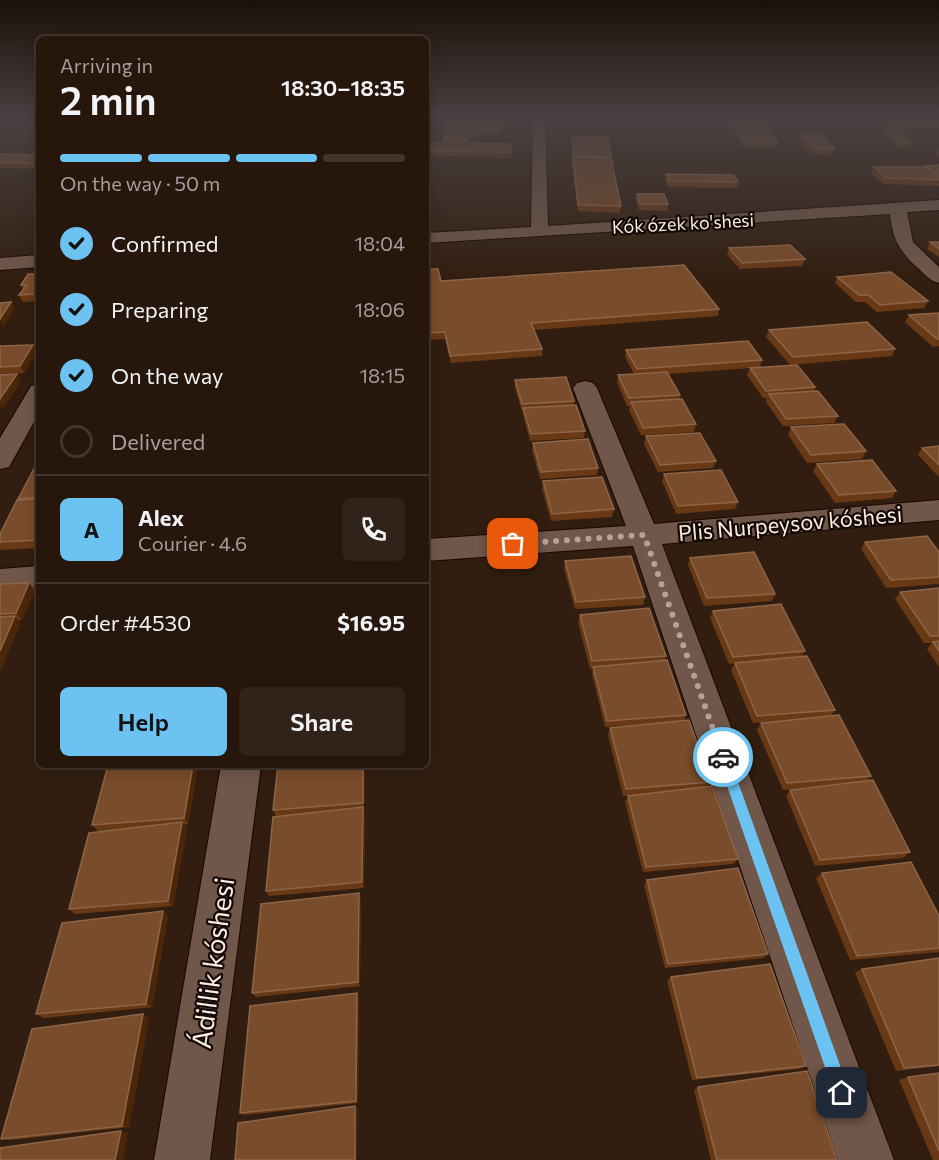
<!DOCTYPE html>
<meta charset="utf-8">
<style>
:root{--surface:#26160c;--page:#32231a;--text:#f1f3f6;--muted:#a49f9d;--line:#42352d;--accent:#6cc3f2}
body{margin:0;font-family:Commissioner,sans-serif;background:var(--page);color:var(--text);height:100vh;display:flex;flex-direction:column;font-size:22px;white-space:nowrap}
*{box-sizing:border-box;margin:0}
p{font-size:20px;color:var(--muted)}
.icon{flex:none;width:33px;height:33px;fill:none;stroke:currentColor;stroke-width:2;stroke-linecap:round;stroke-linejoin:round}
.map{position:relative;flex:1;overflow:hidden}
.side{position:absolute;left:36px;top:36px;width:393px;height:732px;display:flex;flex-direction:column;background:var(--surface);border-radius:9px;box-shadow:0 3px 15px #0003,0 0 0 2px var(--line)}
.side>*{flex:none}
.pin{position:absolute;display:grid;place-items:center;width:51px;height:51px;color:#fff;margin:-26px;border-radius:12px;box-shadow:0 3px 9px #0006}
.courier{position:absolute;display:grid;place-items:center;width:60px;height:60px;margin:-30px;border:4px solid #6cc3f2;border-radius:50%;background:#fff;color:#222;box-shadow:0 2px 8px #0007}
.headline em{font-style:normal;font-weight:600}
.headline div{display:flex;flex-direction:column-reverse}
.headline{display:flex;align-items:center;justify-content:space-between;height:102px;padding:0 24px}
h1{font-size:39px;font-weight:600;line-height:45px}
.bar{display:grid;grid-template-columns:repeat(4,1fr);gap:9px 6px;align-content:center;height:72px;padding:0 24px}
.bar i{height:8px;border-radius:4px;background:var(--line)}
.bar .on{background:var(--accent)}
.bar p{grid-column:span 4}
.line{display:flex;align-items:center;gap:15px;padding:0 24px;border-top:2px solid var(--line)}
.line div{flex:1}
.round{display:grid;place-items:center;flex:none;width:63px;height:63px;border-radius:9px;background:var(--page)}
ol{padding:0 24px;list-style:none}
li{display:flex;align-items:center;gap:18px;height:66px}
li p{margin-inline-start:auto}
li .icon{padding:6px;border-radius:50%;background:var(--accent);color:#111;stroke-width:4}
li:last-child{color:var(--muted)}
li i{width:33px;height:33px;border:3px solid var(--line);border-radius:50%}
.action{display:flex;gap:12px;margin-top:auto;padding:12px 24px}
.action a{flex:1;height:69px;border-radius:9px;background:var(--accent);color:#111;font-size:24px;font-weight:600;line-height:69px;text-align:center}
.action a+a{background:var(--page);color:var(--text)}
.map>svg:first-child{display:block}
.lines{fill:none;stroke-linecap:round;stroke-linejoin:round}
.street-casing{stroke:#190700;stroke-width:2}
.street{fill:#705749;fill-rule:evenodd}
.wall{fill:#693915}
.shaded-wall{fill:#4c2609}
.building{fill:#794c2b;stroke:#8d6548;stroke-width:1.5}
.route{fill:#6cc3f2}
.done{stroke:#b4a399;stroke-width:6;stroke-dasharray:0 10.8}
.labels{text-anchor:middle;dominant-baseline:central;stroke-width:4.5;stroke-linejoin:round;paint-order:stroke}
.far-street-label{font-size:18px;fill:#faebe3;stroke:#130a05}
.street-label{font-size:22px;fill:#faebe3;stroke:#130a05}
.near-street-label{font-size:27px;fill:#faebe3;stroke:#130a05}
</style>
<div class="map">
<svg width="939" height="1160" viewBox="0 0 939 1160">
<rect width="100%" height="100%" fill="#321e10"/>
<g class="lines">
<defs>
<path id="street" d="M533 118H545L548 226 939 200V210L907 212 913 242 939 267V283C930 281 925 275 919 269 900 253 892 238 890 214L426 243V233L531 227Z
M39 255V267L0 270V258Z
M585 381 593 383 597 388 654 524 939 500V520L662 544 894 1160H838L633 546 426 561V539L626 526 573 388 577 383Z
M39 384V413L9 467 0 469V438L31 386Z
M39 566V590L0 593V569Z
M221 765H261L210 1160H154Z"/>
</defs>
<use href="#street" class="street-casing"/>
<use href="#street" class="street"/>
</g>
<path class="wall" d="M520 118V124H500V135H478V138H464L468 143 512 144 511 158 429 156V151L443 143 446 137V132L498 122V119Z
M602 118H628V120Z
M725 118H760L778 142 776 147H742Z
M889 120H939V130H899L911 142 909 147H897L883 134 885 128 892 129 887 125Z
M801 134 835 149 833 155 813 154 799 140Z
M572 138 611 157V160L621 206 620 213 578 211 572 163Z
M939 146V157L934 154 937 148H938Z
M0 154 39 155V169L0 168Z
M939 165V186L884 184 871 173 874 167H925L926 166Z
M666 174 738 182 737 188 668 187 665 180Z
M39 194V203H36L34 197Z
M637 194 668 204 667 211 639 210 636 200Z
M930 242H939V257L927 249Z
M729 248 805 259 802 266 740 269 727 255Z
M426 269 441 281 719 309 718 316 534 330 542 349V356L451 363 445 339 426 340Z
M39 274V301L23 302 19 295 23 290 21 285Z
M837 277 928 301 924 308 877 312 865 302H856L835 283Z
M939 313V346L933 347 905 322 909 315Z
M769 330 895 349 892 356 790 365 766 337Z
M33 345 36 352 24 373 0 374V346Z
M626 350 762 360 760 367 815 387 814 391 838 416 834 423 783 426 766 402 767 398H763L747 375 750 368 668 374 680 395 679 399 696 424 694 432 641 435 629 410 630 406H627L617 382 618 375 634 374 625 357Z
M515 380 574 401V405L585 431 584 438 530 441 523 415V411H522L515 388Z
M791 427 866 451 862 459 807 463 788 435Z
M646 436 716 461 713 468 658 472 644 444Z
M533 443 598 468 597 475 540 479 532 450Z
M939 446V477L918 455 922 448Z
M39 461V548L1 550 0 549V534L19 500 18 499Z
M817 464 896 491 892 498 835 503 813 471Z
M664 474 738 502 735 509 676 514 662 481Z
M543 481 614 509 612 517 551 521 542 489Z
M865 542 939 552V584L886 588 861 549Z
M690 558 775 594 772 601 704 606 688 565Z
M565 561 645 597 643 605 575 609 564 569Z
M29 583 35 590 22 620H18L20 623 0 672V584Z
M939 588V667L927 649 932 643H924L895 599 900 592Z
M713 611 805 651 802 656 835 710 831 716 871 776 866 781 910 852 903 858 815 866 786 796 790 790 814 787 783 790 757 730 761 723 792 720 753 723 731 670 735 663 729 664 710 618Z
M580 615 666 656 665 660 686 715 684 720 711 782 708 787 738 859 733 864 643 872 625 802 628 796 647 794 623 796 608 735 610 728 650 724 605 727 592 674 593 668 590 669 578 622Z
M198 765 188 824H184L187 828 173 906 75 914 69 909 98 831 92 825Z
M278 765H365L364 809 365 813 364 888 269 896 266 891 276 816 273 810Z
M822 873 939 916V952L850 960 816 878Z
M647 880 768 954 763 958 665 968 644 885Z
M359 893 361 898 360 986 256 997 252 993Z
M163 911 168 916 152 1007 44 1018 36 1014Z
M939 958V1066L896 1071 855 973 862 969Z
M671 977 806 1066 799 1069 692 1080 667 981Z
M357 993 359 996 358 1103 244 1115 240 1113Z
M149 1018 129 1127 11 1140 1 1139Z
M939 1073V1160H933L899 1080 908 1077Z
M698 1087 837 1160H711L694 1090Z"/>
<path class="shaded-wall" d="M0 118H7L1 122Z
M11 302 15 309 3 327 0 321V319Z
M33 345 36 352 24 373 20 366Z
M17 374 21 381 3 409 0 405V399Z
M29 583 35 590 22 620 16 613Z
M15 616 20 623 0 672V651Z
M193 765H198L188 824 184 818Z
M363 765H365L364 809 363 803Z
M363 807 365 813 364 888 362 882Z
M182 822 187 828 173 906 168 901Z
M359 893 361 898 360 986 358 982Z
M163 911 168 916 152 1007 146 1004Z
M357 993 359 996 358 1103 356 1101Z
M143 1014 149 1018 129 1127 122 1126Z
M355 1106 358 1108 357 1160H355Z
M121 1131 128 1133 123 1160H115Z"/>
<path class="building" d="M730 118H760L778 142 744 141Z
M889 120H939V125H896Z
M448 122H501L500 130 478 129V132H446Z
M885 128 897 129 911 142 899 141Z
M801 134H821L835 149H815Z
M444 137 468 138 467 143 512 144 511 152 429 151 431 143H443Z
M572 138H608L611 157 574 156Z
M0 154 39 155V164L0 162Z
M573 157 611 158 621 206 578 205Z
M939 165V174L926 166Z
M874 167H926L939 177V180L886 178Z
M666 174 734 175 738 182 669 181Z
M637 194H664L668 204H640Z
M930 242H939V249Z
M790 245 805 259 742 263 729 248Z
M684 265 719 309 531 323 542 349 450 356 445 332 426 333V269H438L441 281Z
M891 272 928 301 880 305 868 295H859L837 277Z
M28 274H39V294L19 295 27 285H21Z
M11 302 0 319V303Z
M939 313V339H937L909 315Z
M867 322 895 349 793 357 769 330Z
M748 341 762 360 637 369 626 350Z
M33 345 20 366 0 367V346Z
M797 365 815 387 766 391 750 368Z
M667 372 680 395 629 398 618 375Z
M17 374 0 399V375Z
M566 377 574 401 522 404 515 380Z
M818 391 838 416 786 419 769 394Z
M682 399 696 424 643 428 631 402Z
M576 405 585 431 531 434 523 408Z
M844 424 866 451 811 455 791 427Z
M700 433 716 461 660 465 646 436Z
M588 439 598 468 541 472 533 443Z
M939 446V465L922 448Z
M872 460 896 491 839 495 817 464Z
M38 461H39V497L18 499Z
M721 470 738 502 678 506 664 474Z
M602 477 614 509 552 514 543 481Z
M39 499V540L0 542V534L17 500Z
M927 536 939 552V577L891 580 865 542Z
M754 552 775 594 707 598 690 558Z
M631 556 645 597 576 602 565 561Z
M29 583 16 613 0 614V584Z
M939 588V636H930L900 592Z
M781 604 805 651 733 657 713 611Z
M649 608 666 656 592 661 580 615Z
M15 616 0 651V617Z
M939 641V651L933 642Z
M807 656 835 710 757 716 735 663Z
M667 660 686 715 607 721 593 667Z
M839 715 871 776 787 783 761 723Z
M689 720 711 782 626 789 610 728Z
M108 765H193L184 818 92 825Z
M278 765H363V803L273 810Z
M873 780 910 852 820 860 790 790Z
M712 786 738 859 646 867 628 796Z
M363 807 362 882 266 891 273 817Z
M182 822 168 901 69 909 89 833Z
M911 862 939 916V948L857 956 822 873Z
M738 868 768 954 668 964 647 880Z
M359 893 358 982 252 993 261 904Z
M163 911 146 1004 36 1014 62 923Z
M939 958V1065L904 1068 862 969Z
M770 964 806 1066 697 1078 671 977Z
M357 993 356 1101 240 1113 250 1006Z
M143 1014 122 1126 1 1139 32 1029Z
M807 1071 837 1160H717L698 1087Z
M939 1073V1151L908 1077Z
M355 1106V1160H235L238 1123Z
M121 1131 115 1160H0V1148Z"/>
<linearGradient id="sky" x2="0" y2="1"><stop stop-color="#1c1009"/><stop offset="0.42" stop-color="#494142"/><stop offset="1" stop-color="#494142" stop-opacity="0"/></linearGradient>
<rect width="939" height="281" fill="url(#sky)"/>
<path class="route" d="M723 752 729 757 850 1093 848 1099 842 1101 837 1099 834 1093 717 757Z"/>
<g class="lines">
<path class="done" d="M513 544 644 535 723 757"/>
</g>
<g class="labels">
<g class="far-street-label">
<text transform="translate(683 223) rotate(-3)">Kók ózek ko'shesi</text>
</g>
<g class="street-label">
<text transform="translate(790 523) rotate(-5)">Plis Nurpeysov kóshesi</text>
</g>
<g class="near-street-label">
<text transform="translate(212 963) rotate(-82)">Ádillik kóshesi</text>
</g>
</g>
</svg>
<div class="pin" style="left:513px;top:544px;background:#ea580c"><svg class="icon" aria-label="bag" viewBox="0 0 24 24"><path d="M5 8h14l-1 12H6zM9 8a3 3 0 0 1 6 0"/></svg></div>
<div class="pin" style="left:842px;top:1093px;background:#1f2937"><svg class="icon" aria-label="home" viewBox="0 0 24 24"><path d="M3 11l9-7 9 7M6 9v11h12V9"/></svg></div>
<div class="courier" style="left:723px;top:757px"><svg class="icon" aria-label="car" viewBox="0 0 24 24"><path d="M5 17H2v-5l4-1 3-4h7l3 4 3 1v5h-3M9 17h6M6 11h13"/><circle cx="7" cy="17" r="2"/><circle cx="17" cy="17" r="2"/></svg></div>
<section class="side">
<div class="headline"><div><h1>2 min</h1><p>Arriving in</p></div><em>18:30–18:35</em></div>
<div class="bar"><i class="on"></i><i class="on"></i><i class="on"></i><i></i><p>On the way · 50 m</p></div>
<ol>
<li><svg class="icon" aria-label="check" viewBox="0 0 24 24"><path d="M5 12l5 5 9-10"/></svg>Confirmed<p>18:04</p></li>
<li><svg class="icon" aria-label="check" viewBox="0 0 24 24"><path d="M5 12l5 5 9-10"/></svg>Preparing<p>18:06</p></li>
<li><svg class="icon" aria-label="check" viewBox="0 0 24 24"><path d="M5 12l5 5 9-10"/></svg>On the way<p>18:15</p></li>
<li><i></i>Delivered</li>
</ol>
<div class="line" style="height:108px"><b class="round" style="background:var(--accent);color:#111">A</b><div><b>Alex</b><p>Courier · 4.6</p></div><a class="round"><svg class="icon" aria-label="phone" viewBox="0 0 24 24"><path d="M5 4h4l2 5-3 2q2 4 5 5l2-3 5 2v4C11 20 4 13 5 4z"/></svg></a></div>
<div class="line" style="height:78px"><div>Order #4530</div><b>$16.95</b></div>
<div class="action"><a>Help</a><a>Share</a></div>
</section>
</div>
